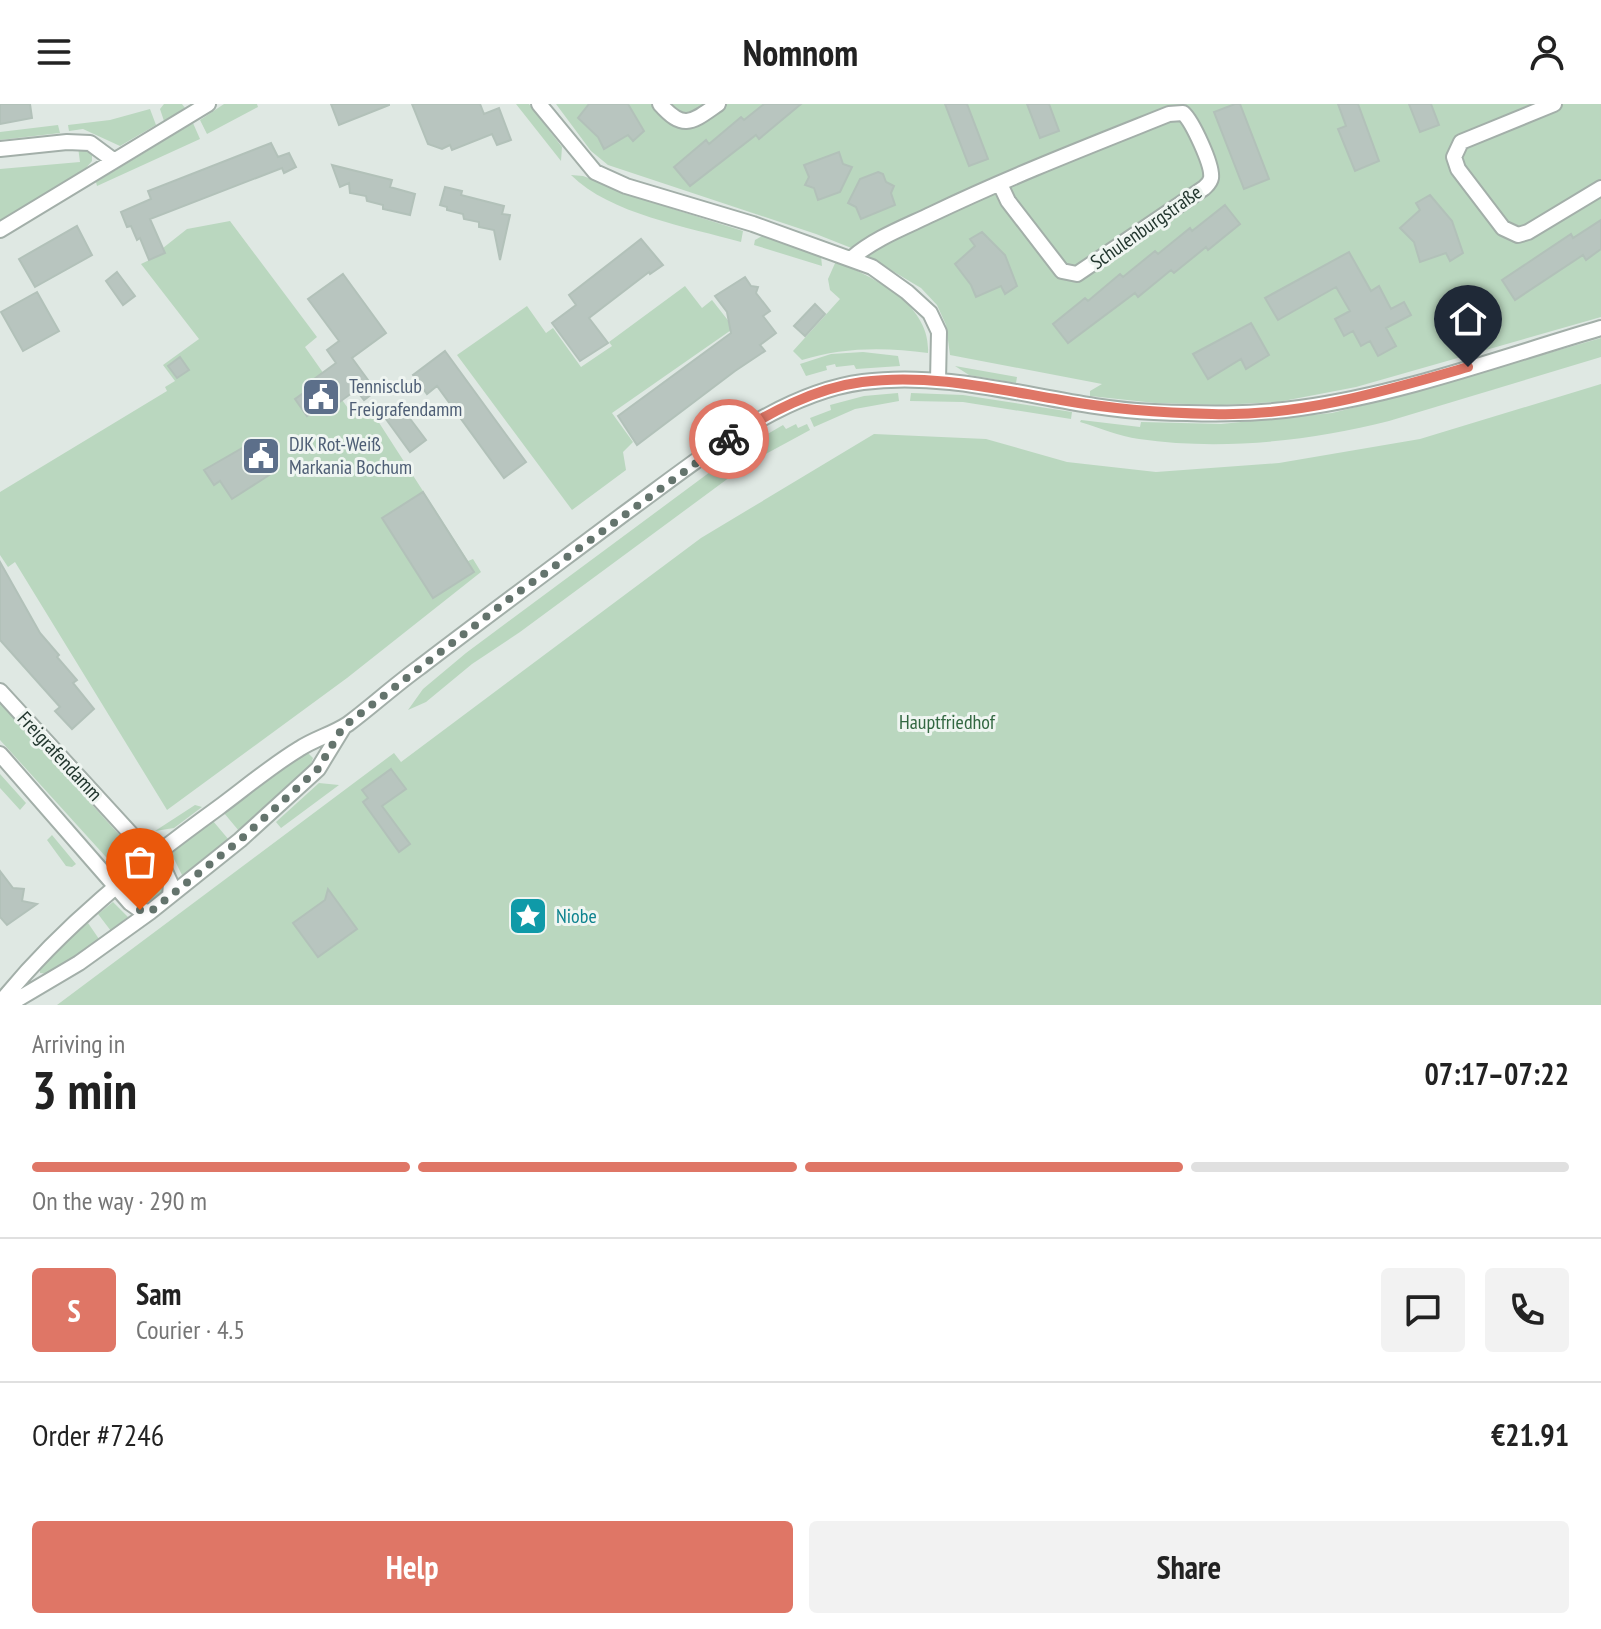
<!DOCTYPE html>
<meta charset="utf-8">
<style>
:root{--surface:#fff;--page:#f2f2f2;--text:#222;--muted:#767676;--line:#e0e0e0;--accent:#df7666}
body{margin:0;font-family:"PT Sans Narrow",sans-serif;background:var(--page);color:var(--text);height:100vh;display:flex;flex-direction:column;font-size:30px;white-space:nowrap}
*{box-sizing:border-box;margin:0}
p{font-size:26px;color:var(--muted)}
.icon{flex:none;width:44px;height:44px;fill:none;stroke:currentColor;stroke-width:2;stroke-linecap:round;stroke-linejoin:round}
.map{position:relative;height:901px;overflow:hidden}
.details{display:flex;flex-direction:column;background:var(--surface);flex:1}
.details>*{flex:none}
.pin{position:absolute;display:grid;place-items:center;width:68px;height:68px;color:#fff;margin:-82px -34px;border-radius:50% 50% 50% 0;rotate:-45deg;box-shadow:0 0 8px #0007}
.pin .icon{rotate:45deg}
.courier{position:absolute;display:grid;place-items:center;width:80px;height:80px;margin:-40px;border:6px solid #df7666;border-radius:50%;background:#fff;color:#222;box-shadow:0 2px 10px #0007}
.summary em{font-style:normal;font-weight:700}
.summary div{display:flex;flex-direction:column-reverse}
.summary{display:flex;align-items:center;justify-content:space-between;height:136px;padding:0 32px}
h1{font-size:52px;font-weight:700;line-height:60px}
.bar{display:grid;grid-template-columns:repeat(4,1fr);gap:12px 8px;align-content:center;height:96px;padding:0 32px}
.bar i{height:10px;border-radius:6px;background:var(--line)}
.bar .on{background:var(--accent)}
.bar p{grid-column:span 4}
.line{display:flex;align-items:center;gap:20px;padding:0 32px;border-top:2px solid var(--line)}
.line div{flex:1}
.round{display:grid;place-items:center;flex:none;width:84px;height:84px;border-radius:8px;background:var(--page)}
.button{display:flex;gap:16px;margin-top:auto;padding:16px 32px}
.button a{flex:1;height:92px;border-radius:8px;background:var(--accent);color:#fff;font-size:32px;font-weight:700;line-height:92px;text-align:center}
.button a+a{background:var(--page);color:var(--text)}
header{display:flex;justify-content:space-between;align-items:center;height:104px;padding:0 32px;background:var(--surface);font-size:36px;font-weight:700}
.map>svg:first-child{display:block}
.green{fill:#bad7bf}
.building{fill:#b8c5bf;stroke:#b2c1b9;stroke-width:2}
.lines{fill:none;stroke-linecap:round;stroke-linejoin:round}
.minor-casing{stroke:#a3afa9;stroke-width:18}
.minor{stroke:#fff;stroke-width:14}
.done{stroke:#64746d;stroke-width:8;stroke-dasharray:0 14.4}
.route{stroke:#df7666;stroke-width:10}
.labels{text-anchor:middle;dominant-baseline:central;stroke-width:6;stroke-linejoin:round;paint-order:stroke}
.street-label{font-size:20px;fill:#22362e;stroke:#eff5f1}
.service-label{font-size:20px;fill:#4e5e75;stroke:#eff5f1;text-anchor:start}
.park-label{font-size:20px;fill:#326741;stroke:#eff5f1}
.culture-label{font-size:20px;fill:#0d838f;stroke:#eff5f1;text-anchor:start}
</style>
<header><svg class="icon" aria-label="menu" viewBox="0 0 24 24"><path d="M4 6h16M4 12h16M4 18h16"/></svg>Nomnom<svg class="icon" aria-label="person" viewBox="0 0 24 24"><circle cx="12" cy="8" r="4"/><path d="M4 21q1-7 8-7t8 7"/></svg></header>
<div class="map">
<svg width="1601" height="901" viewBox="0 0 1601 901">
<rect width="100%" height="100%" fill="#dfe8e3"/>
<path class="green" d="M164 0H182L185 4 164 17 160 5Z
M224 0H257L258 3 207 30 200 16Z
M516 0H529L562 43 561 57Z
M556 0H1601V213L1356 283 1278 298 1221 301 1155 299 1090 292V287L1102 280 950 251 946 221 937 201 921 184 859 147 816 130 608 61 591 47Z
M150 5 156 21 120 42 83 25 69 27 68 21 110 16Z
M193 19 200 35 97 82 96 78Z
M58 21 60 29 0 36V28Z
M78 43H83L92 48V57L86 64 0 117V65L80 58Z
M571 71 583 72 673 105 743 127 741 138C688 123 610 110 571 71Z
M230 117 317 233 305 243 352 310 367 300 468 457 473 455 481 468 347 574 167 706 15 458 8 463 0 451V388L167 287 165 283 175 277 163 261 199 235 141 160 164 149 163 144 187 125Z
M762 132 821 152 822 162 754 141 755 136Z
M836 157C874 174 931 200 928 249 886 243 842 243 802 256L793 247 840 195 830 186 828 175Z
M685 182 702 204 712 196 734 224 612 309 633 338 623 348 626 366 572 406 457 251 527 202 546 229 553 224 581 263 612 242 609 238Z
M1601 234V253L1389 317C1310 337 1221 347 1139 335 1119 332 1100 324 1080 318L1081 316 1140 323 1141 318 1221 320 1332 309 1388 295Z
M863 248 898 252 900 262 856 265 854 261 836 263 835 260 826 262 827 266 806 272 800 260 831 250Z
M955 262 1017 273 1016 279 969 271Z
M1601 280V901H57L394 649 401 658 701 434 874 330 986 335 1067 358 1156 368 1279 359 1420 335Z
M898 289 899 297 855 305 814 323 810 314 831 306 830 301 864 292Z
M911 289 963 291 1072 308 1071 315 963 298 910 297Z
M796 320 798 324 807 320 810 326 749 359 520 528 472 560 426 598 408 606 423 585 466 549 737 348 783 321 786 325Z
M0 599 132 745C134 754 131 759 124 764L115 763 0 636Z
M307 648 313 654 310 663 239 727 224 709Z
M0 670 26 699 20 706 0 684Z
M319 679 339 681 281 724 276 718Z
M195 701 202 703 174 724 155 727Z
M213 717 229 736 185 772 182 771 171 749Z
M52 731 76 760 72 763 66 762 47 736Z
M137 784a13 13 0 1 1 26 0a13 13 0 1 1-26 0Z
M113 798 128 813 111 827 98 810Z
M88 819 99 835 49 870 40 869V860Z"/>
<path class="building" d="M0 0H30L32 14 0 20Z
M331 0H389V1L339 21Z
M412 0H480L484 10 499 4 511 36 497 41 492 30 452 46 450 41 442 45 428 40Z
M589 0H628L644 27 633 37 628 31 604 45 598 33 578 14Z
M764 0H801L759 35 756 31 690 82 674 63 706 36 709 40 741 13 744 16Z
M945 0H967L988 55 969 62Z
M1027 0H1049L1059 27 1040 34Z
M1235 0H1240L1269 75 1244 85 1214 8Z
M1338 0H1358L1379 57 1355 67 1338 25 1346 22Z
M1409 0H1431L1439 21 1420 28Z
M271 39 278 53 289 49 296 63 284 69 282 64 150 115 165 149 149 156 140 134 137 136 131 122 127 123 121 108 151 95 148 87Z
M839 48 843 60 852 63 840 88 818 96 814 84 805 81 809 73 804 61Z
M332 61 392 76 390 83 415 90 410 111 383 105V101L367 97 366 92 350 89 349 79 340 83Z
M878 68 883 70 886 78 894 82 891 89 895 101 861 115 856 103 848 99 860 75Z
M445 83 462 87 461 91 504 102 502 110 510 111 500 156 494 126 479 123V118L464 115 463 110 447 106V103L440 101Z
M1430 91 1452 117 1463 149 1450 157 1446 149 1420 158 1414 138 1400 124 1420 106 1416 99Z
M1225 101 1240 120 1208 146 1206 143 1174 169 1171 166 1138 193 1135 189 1068 239 1053 220 1085 194 1088 197 1120 170 1123 173 1155 147 1158 150 1190 124 1192 127Z
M1601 116V145L1586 156 1583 151 1515 196 1502 176 1571 130 1573 134Z
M77 122 92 151 35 183 19 155Z
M982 128 1005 151 1017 182 1005 190 1001 182 976 193 971 181 955 160 975 142 970 135Z
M641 135 663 161 650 170 649 168 589 214 608 239 580 257 552 219 576 201 569 191Z
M1349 148 1371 187 1379 182 1391 205 1404 198 1411 211 1386 224 1396 242 1378 252 1370 237 1361 242 1353 227 1344 232 1335 215 1350 207 1336 183 1278 216 1265 194Z
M117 168 135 192 123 201 106 177Z
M343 170 386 229 352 254 376 287 364 296 356 286 330 305 325 299 307 312 295 295 313 282 310 278 336 259 327 246 339 237 308 195Z
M745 173 751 182 758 183 756 189 770 207 763 212 776 229 760 241 765 247 735 267 637 341 618 312 731 229 727 208 715 192Z
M37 188 59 227 23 247 1 208Z
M815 200 825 210 805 232 794 222Z
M1251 219 1269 251 1246 265 1241 255 1208 275 1193 250Z
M445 247 526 358 504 374 437 282 427 290 413 271Z
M180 253 189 266 177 274 168 262Z
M402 304 426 336 410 348 386 315Z
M258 335 277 366 232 395 220 377 214 381 204 366Z
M423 388 474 468 433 494 382 414Z
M0 458 40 529 59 551 57 553 77 576 73 579 94 605 72 625 55 607 60 603 0 536Z
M391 665 406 685 382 702 410 740 399 748 363 698 368 694 362 686Z
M0 767 13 784 24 785 22 797 37 800 7 821 0 813Z
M328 785 357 825 318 853 293 819 325 796Z"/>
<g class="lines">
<defs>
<path id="minor" d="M539 0 595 68 626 82 753 120 872 163 907 188 930 209 939 228 938 277
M660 0C684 27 692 18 718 0
M1554 0 1461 38 1454 53 1458 65 1503 124 1518 131 1528 128 1601 84
M0 45 67 38 90 39 113 56
M0 126 208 0
M852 154C875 134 905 123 932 110 1009 73 1089 42 1169 10L1183 9C1192 17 1213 61 1211 74 1210 79 1208 80 1204 84L1077 170 1062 167 1008 97 1000 80
M0 587 165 767 171 780 170 792
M0 650 130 799 140 806 150 808
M0 899C62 822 138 762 218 704 245 684 271 662 299 645 314 635 333 630 348 620 372 602 395 581 420 563 488 511 557 460 625 409 694 359 777 289 863 278 961 265 1057 304 1154 308 1203 310 1252 311 1300 304 1402 290 1502 253 1601 224
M8 901 79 859 150 808 240 736 318 665 343 624"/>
</defs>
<use href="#minor" class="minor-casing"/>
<use href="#minor" class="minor"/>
</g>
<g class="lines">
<path class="done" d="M140 806 150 808 240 736 318 665 343 623 508 496 729 335"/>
<path class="route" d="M729 335C767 309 816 284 862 278 928 269 996 285 1061 296 1111 305 1161 309 1212 310 1299 313 1385 287 1468 263"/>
</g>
<defs>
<symbol id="civic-square" viewBox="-11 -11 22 22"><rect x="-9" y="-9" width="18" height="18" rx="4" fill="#5c6f8a" stroke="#eff5f1"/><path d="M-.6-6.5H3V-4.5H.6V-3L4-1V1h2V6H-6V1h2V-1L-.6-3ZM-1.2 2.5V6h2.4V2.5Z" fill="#fff"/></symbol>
<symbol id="sight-square" viewBox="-11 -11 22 22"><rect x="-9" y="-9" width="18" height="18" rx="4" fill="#0f9aa8" stroke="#eff5f1"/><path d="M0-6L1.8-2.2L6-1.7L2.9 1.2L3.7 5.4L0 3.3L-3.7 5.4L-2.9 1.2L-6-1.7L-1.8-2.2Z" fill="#fff"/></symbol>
</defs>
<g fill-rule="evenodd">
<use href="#civic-square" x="299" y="271" width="44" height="44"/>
<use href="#civic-square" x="239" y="330" width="44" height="44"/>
<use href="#sight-square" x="506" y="790" width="44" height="44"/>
</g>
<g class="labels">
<g class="street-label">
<text transform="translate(1146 123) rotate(-35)">Schulenburgstraße</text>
<text transform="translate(60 652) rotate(47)">Freigrafendamm</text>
</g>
<g class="service-label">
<text x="349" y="282">Tennisclub<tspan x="349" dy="23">Freigrafendamm</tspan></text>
<text x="289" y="340">DJK Rot-Weiß<tspan x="289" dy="23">Markania Bochum</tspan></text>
</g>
<g class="park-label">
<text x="947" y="618">Hauptfriedhof</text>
</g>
<g class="culture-label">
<text x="556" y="812">Niobe</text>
</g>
</g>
</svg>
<div class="pin" style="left:140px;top:806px;background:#ea580c"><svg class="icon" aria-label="bag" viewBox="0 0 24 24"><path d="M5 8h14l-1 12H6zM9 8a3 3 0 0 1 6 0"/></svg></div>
<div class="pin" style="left:1468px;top:263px;background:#1f2937"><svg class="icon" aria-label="home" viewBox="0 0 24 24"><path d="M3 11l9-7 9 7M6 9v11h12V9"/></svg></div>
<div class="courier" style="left:729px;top:335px"><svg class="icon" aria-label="bike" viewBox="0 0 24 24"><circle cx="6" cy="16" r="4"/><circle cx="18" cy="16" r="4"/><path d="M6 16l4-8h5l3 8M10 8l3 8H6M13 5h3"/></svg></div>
</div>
<section class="details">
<div class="summary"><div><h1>3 min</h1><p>Arriving in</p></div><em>07:17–07:22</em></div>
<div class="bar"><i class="on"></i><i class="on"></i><i class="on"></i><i></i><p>On the way · 290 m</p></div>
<div class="line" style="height:144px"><b class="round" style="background:var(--accent);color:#fff">S</b><div><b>Sam</b><p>Courier · 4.5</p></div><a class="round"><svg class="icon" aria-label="chat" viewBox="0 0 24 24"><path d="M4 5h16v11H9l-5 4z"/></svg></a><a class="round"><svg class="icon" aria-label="phone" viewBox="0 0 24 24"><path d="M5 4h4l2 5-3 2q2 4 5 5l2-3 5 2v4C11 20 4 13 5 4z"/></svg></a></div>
<div class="line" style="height:104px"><div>Order #7246</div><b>€21.91</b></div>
<div class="button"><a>Help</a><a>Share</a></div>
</section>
